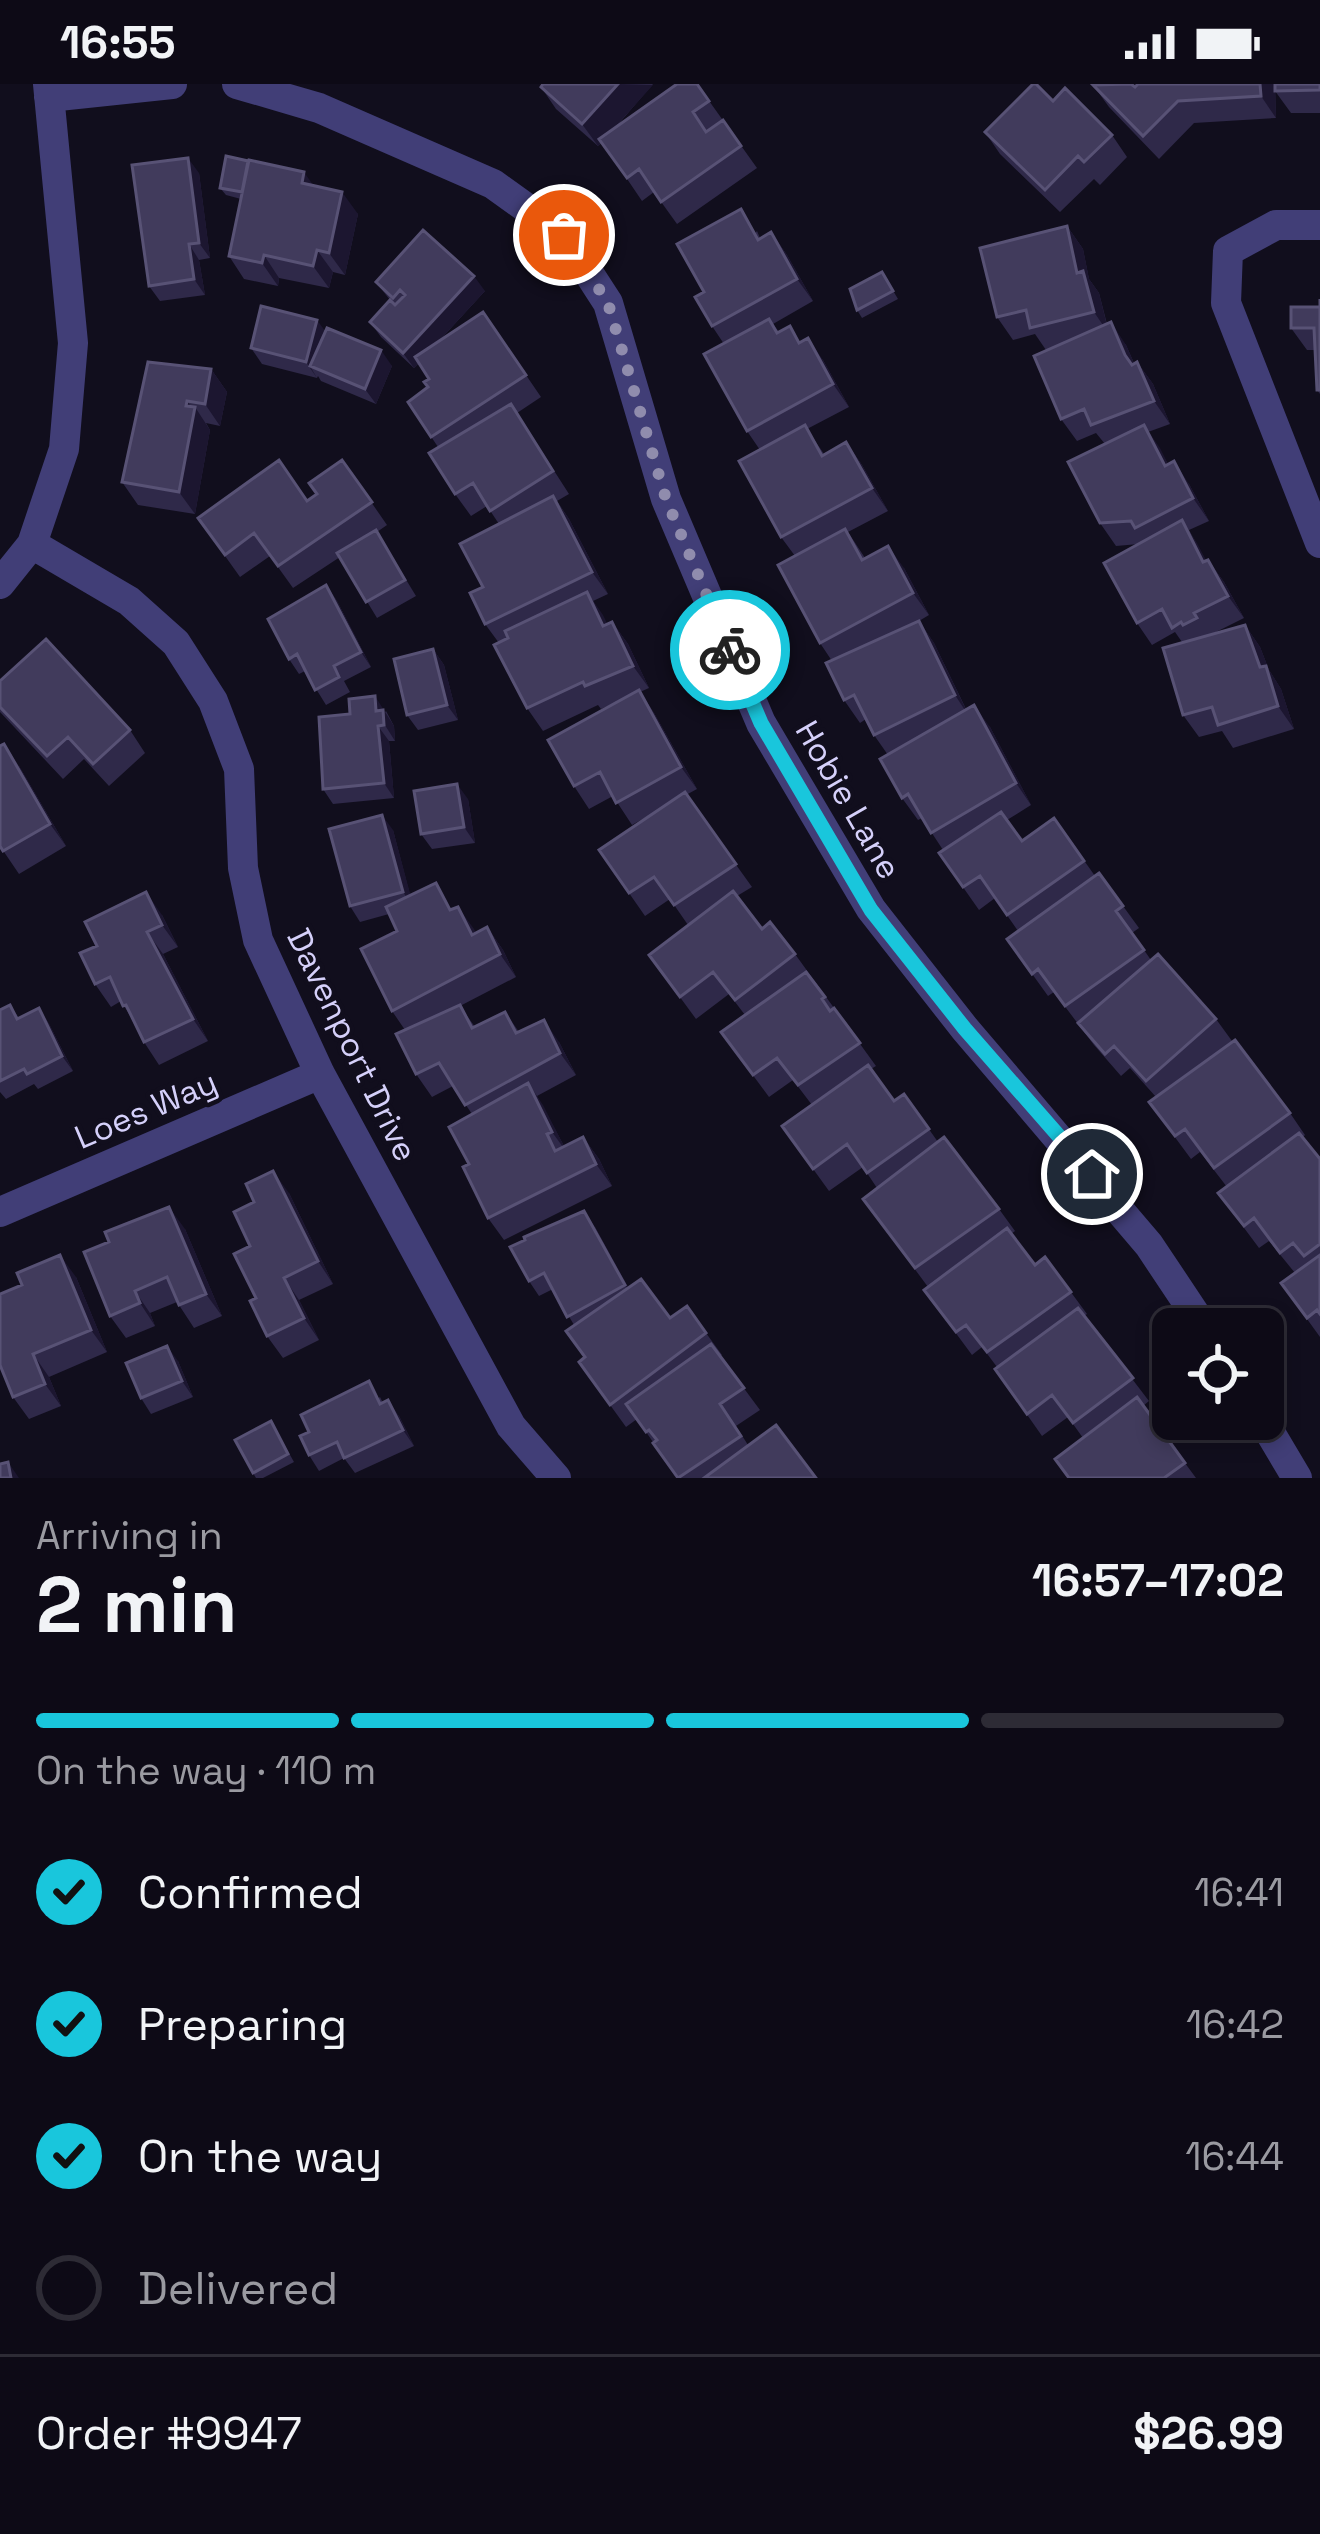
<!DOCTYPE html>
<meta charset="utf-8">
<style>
:root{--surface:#0d0a16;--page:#1b1823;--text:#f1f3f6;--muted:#9a9aa1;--line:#2d2b35;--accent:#19c6dc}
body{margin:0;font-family:"Space Grotesk",sans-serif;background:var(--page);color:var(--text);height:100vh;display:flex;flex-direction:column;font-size:45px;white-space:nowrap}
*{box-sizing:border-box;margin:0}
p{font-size:39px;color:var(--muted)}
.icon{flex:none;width:66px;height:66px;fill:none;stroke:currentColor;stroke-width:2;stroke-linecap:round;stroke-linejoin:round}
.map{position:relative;height:1394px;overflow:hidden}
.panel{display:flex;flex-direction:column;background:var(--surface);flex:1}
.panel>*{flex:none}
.tools{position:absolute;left:1152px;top:1224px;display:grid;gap:24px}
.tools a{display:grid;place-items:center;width:132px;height:132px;border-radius:18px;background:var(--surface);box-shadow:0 6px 18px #0003,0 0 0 3px var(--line);font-size:60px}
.pin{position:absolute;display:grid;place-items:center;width:102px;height:102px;color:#fff;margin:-51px;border:6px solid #fff;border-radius:50%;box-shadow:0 3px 12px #0007}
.courier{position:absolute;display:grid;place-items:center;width:120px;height:120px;margin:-60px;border:9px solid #19c6dc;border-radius:50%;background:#fff;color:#222;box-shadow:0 3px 15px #0007}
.head em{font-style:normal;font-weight:700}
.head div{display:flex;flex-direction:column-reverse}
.head{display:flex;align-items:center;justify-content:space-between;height:204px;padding:0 36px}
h1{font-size:78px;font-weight:700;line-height:90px}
.bar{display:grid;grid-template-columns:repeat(4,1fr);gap:18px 12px;align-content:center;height:144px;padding:0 36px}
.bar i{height:15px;border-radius:9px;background:var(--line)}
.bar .current{background:var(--accent)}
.bar p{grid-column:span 4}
.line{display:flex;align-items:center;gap:30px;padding:0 36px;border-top:3px solid var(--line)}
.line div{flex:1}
ol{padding:0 36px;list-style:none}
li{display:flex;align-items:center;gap:36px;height:132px}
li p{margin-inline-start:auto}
li .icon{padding:12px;border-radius:50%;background:var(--accent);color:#111;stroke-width:4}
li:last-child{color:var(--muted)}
li i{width:66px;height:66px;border:6px solid var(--line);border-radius:50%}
.status{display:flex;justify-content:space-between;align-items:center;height:84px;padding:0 60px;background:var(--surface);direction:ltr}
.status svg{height:33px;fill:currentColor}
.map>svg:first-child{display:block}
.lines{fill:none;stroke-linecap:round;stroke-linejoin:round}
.minor{stroke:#413e77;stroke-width:30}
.wall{fill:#2f2949}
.shaded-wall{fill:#1c1630}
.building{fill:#413b5c;stroke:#585275;stroke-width:3}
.done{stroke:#908cad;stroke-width:12;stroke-dasharray:0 21.6}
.route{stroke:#19c6dc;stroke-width:15}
.labels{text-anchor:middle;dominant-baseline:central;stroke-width:9;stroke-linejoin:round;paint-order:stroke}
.street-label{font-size:33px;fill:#d5d0fa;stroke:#110e1d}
</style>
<div class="status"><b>16:55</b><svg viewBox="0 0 49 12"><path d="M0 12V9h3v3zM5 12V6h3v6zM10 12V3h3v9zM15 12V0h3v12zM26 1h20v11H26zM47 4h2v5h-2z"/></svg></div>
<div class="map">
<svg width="1320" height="1394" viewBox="0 0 1320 1394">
<rect width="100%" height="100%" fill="#110e1d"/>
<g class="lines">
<path class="minor" d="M237 0 319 24 493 100 564 151 608 219 666 415 761 639 871 825 965 945 1149 1161 1205 1245
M49 13 172 0
M1320 141H1276L1228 167 1226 219 1320 459
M32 460 129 517 176 559 213 617 239 685 243 784 258 856 320 990 511 1342 556 1394
M0 500 32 460 64 365 73 259 48 0
M0 1128 320 990
M1262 1335 1297 1394"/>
</g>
<path class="wall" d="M543 0H653L615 44 697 0 757 84 677 140 654 108 642 117 602 58 598 62 556 25 541 3Z
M1275 0 1276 34 1194 39 1159 75 1109 23 1093 1 1135 3Z
M1320 0V29H1291L1275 7Z
M1053 17 1112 51 1127 73 1100 101 1094 95 1060 128 1000 70 985 48Z
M199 89 210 174 199 176 205 211 160 217 149 202Z
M314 102 358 130 345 191 333 188 329 204 279 194 278 202 244 195 229 172 241 115 226 111 220 104Z
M1067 142 1083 165 1089 195 1099 209 1107 240 1126 261 1134 279 1137 278 1153 300 1170 340 1148 348 1168 380 1189 400 1209 437 1189 446 1206 477 1208 476 1224 498 1244 534 1212 550 1245 541 1260 563 1269 586 1281 605 1294 645 1233 664 1222 647 1199 653 1183 631 1182 558 1175 548 1152 561 1137 539 1139 460 1116 462 1100 439 1105 360 1096 349 1077 357 1061 335 1052 265 1046 266 1035 250 1013 256 997 233Z
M757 147 760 154 771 148 787 171 813 217 773 240 779 248 801 258 823 276 849 323 807 345 824 370 846 358 862 381 888 427 848 448 865 474 904 484 929 531 919 537 934 559 966 625 990 643 1031 721 1007 736 1022 757 1054 734 1095 792 1099 789 1139 844 1132 849 1151 876 1216 935 1232 957 1220 967 1290 1029 1305 1051 1303 1053 1320 1075V1253L1281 1199 1295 1189 1269 1157 1259 1164 1218 1109 1227 1103 1200 1068 1191 1075 1149 1018 1156 1013 1130 984 1121 992 1094 961 1054 908 1048 912 1007 855 1018 847 995 814 979 826 939 769 943 766 922 734 918 736 902 714 888 671 874 651 866 635 860 639 844 616 832 577 820 559 795 472 781 453 760 366 747 347 724 260 712 242 704 208Z
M882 188 898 215 862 234 857 226Z
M376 198 485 207 439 257 483 228 541 313 517 329 569 410 557 417 569 435 608 510 593 517 607 540 612 538 628 560 649 604 640 608 654 629 697 705 686 711 752 803 737 812 762 845 795 870 876 982 871 985 894 1017 904 1010 938 1058 999 1125 1015 1147 1011 1150 1035 1181 1045 1173 1087 1230 1084 1232 1149 1317 1143 1322 1196 1394H1068L1083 1354 1068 1333 1042 1352 995 1285 997 1283 982 1263 972 1271 924 1206 928 1203 863 1115 877 1104 863 1083 829 1107 782 1042 812 1021 793 996 769 1013 721 948 745 931 729 910 696 935 649 871 688 841 670 815 645 832 599 766 655 728 632 741 613 712 589 725 574 702 618 617 601 625 598 621 543 647 527 624 499 559 485 540 483 503 499 440 487 422 471 432 455 410 438 363 408 318 428 303 429 295 419 279 414 284 381 253 370 238 390 216Z
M1320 215V310L1317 306 1315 266H1307L1291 244 1320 223Z
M325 247 392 282 376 320 321 297 318 292 317 294 262 280 251 264Z
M211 285 227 308 220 342 206 339 210 346 195 430 138 421 122 398Z
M342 376 387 441 377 448 416 512 377 534 340 473 293 504 270 472 240 493 198 434 307 416 317 410Z
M326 501 337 517 371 583 344 597 350 608 326 621 305 587 299 590 289 575Z
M433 565 444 581 458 636 418 646 407 631Z
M0 597 130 646 145 669 109 702 84 675 63 695 0 628Z
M386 627 394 642 395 657H389L394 714 333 720 323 705Z
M19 682 66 762 19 790 0 762Z
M468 715 475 759 432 765 421 750Z
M393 746 410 811 454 825 476 849 487 843 503 866 516 893 460 922 475 943 505 928 519 948 559 958 576 991 537 1012 564 1062 583 1053 599 1075 612 1102 504 1156 488 1134 469 1080 472 1030 453 1002 432 1013 416 990 405 946 392 927 397 847 389 830 360 838 350 822Z
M162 831 178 863 163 870 208 957 159 981 144 958 134 938 121 917 111 923 95 900Z
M10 921 19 934 39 924 49 940 73 987 38 1005 34 1000 6 1015 0 1008V926Z
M289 1109 333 1200 299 1216 319 1256 283 1274 267 1252 256 1214 250 1162Z
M595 1143 628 1204 670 1234 706 1249 722 1271 720 1272 760 1326 736 1342 748 1361 816 1394H678L637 1335 626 1343 579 1278 585 1274 574 1241 553 1205 539 1212 529 1197Z
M185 1145 222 1232 194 1244 177 1218 150 1229 155 1242 126 1254 110 1232 109 1158Z
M76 1193 107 1268 49 1293 61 1322 29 1335 13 1313 0 1281Z
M178 1277 193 1313 151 1330 141 1314Z
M380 1313 383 1319 399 1332 414 1362 355 1389 344 1374 319 1387 309 1371Z
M271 1337 294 1378 263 1394H256L253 1389Z"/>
<path class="shaded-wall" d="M618 0 653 1 598 62 582 40Z
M1260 0H1275L1276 34 1261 12Z
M188 74 199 89 210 174 199 159Z
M304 88 320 111 302 99Z
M342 108 358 130 345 191 329 169Z
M1067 142 1083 165 1089 195 1099 209 1109 250 1094 228 1077 189Z
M771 148 787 171 813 217 797 195Z
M189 160 199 176 205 211 194 195Z
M317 166 333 188 329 204 313 182Z
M264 171 279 194 278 202 262 179Z
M474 192 485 207 414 284 403 269Z
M317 236 328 251 310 282 317 294 306 278Z
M1111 238 1126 261 1140 293 1125 271Z
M808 254 823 276 849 323 833 300Z
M381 266 392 282 376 320 365 305Z
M1137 278 1153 300 1170 340 1154 317Z
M211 285 227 308 220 342 205 320Z
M187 317 194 327 195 323 210 346 195 430 179 408Z
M1144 341 1160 364 1180 404 1165 382Z
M846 358 862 381 888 427 872 404Z
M1174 377 1189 400 1209 437 1193 414Z
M553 412 569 435 608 510 592 488Z
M1182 436 1197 459 1219 501 1203 478Z
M888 462 904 484 929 531 913 509Z
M1208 476 1224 498 1244 534 1228 512Z
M326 501 337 517 371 583 361 568Z
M587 508 603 531 619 564 603 542Z
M919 537 934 559 970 634 955 611Z
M612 538 628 560 649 604 633 582Z
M1245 541 1260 563 1269 586 1281 605 1294 645 1278 622 1260 583Z
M433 565 444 581 458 636 447 621Z
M639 606 654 629 697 705 681 683Z
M375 612 394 642 395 657 376 627Z
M974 621 990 643 1031 721 1016 699Z
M378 642 389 657 394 714 384 699Z
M4 660 19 682 66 762 50 740Z
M457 700 468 715 475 759 464 743Z
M382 731 393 746 414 824 403 808Z
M146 808 162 831 178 863 162 841Z
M458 823 474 845 488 873 472 851Z
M487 843 503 866 516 893 500 870Z
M147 848 163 870 208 957 193 935Z
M39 924 49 940 73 987 62 972Z
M544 936 559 958 576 991 560 969Z
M528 999 543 1021 568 1070 552 1048Z
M583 1053 599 1075 612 1102 596 1080Z
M273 1087 289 1109 333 1200 318 1177Z
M169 1123 185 1145 222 1232 206 1210Z
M584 1127 595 1143 636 1217 625 1201Z
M60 1171 76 1193 107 1268 91 1246Z
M284 1194 299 1216 319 1256 304 1234Z
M135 1207 150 1229 155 1242 140 1219Z
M167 1262 178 1277 193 1313 182 1297Z
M33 1270 49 1293 61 1322 45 1300Z
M388 1316 399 1332 414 1362 403 1346Z
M8 1378 19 1394H11Z"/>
<path class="building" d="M543 0H618L582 40 541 3Z
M677 0H697L709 17 693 28 706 48 723 36 741 62 661 118 639 85 627 94 599 55Z
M1033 0H1036L1053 17 1065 4 1112 51 1084 78 1078 72 1045 106 985 48Z
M1131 0 1135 3 1138 0H1260L1261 12 1178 17 1143 52 1093 1Z
M1275 0H1320V6L1275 7Z
M226 72 248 77 242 108 220 104Z
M188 74 199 159 189 160 194 195 149 202 132 81Z
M249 76 304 88 302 99 342 108 329 169 317 166 313 182 264 171 262 179 229 172Z
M741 125 758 156 771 148 797 195 712 242 695 213 704 208 677 160Z
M1067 142 1077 189 1083 187 1094 228 1030 244 1026 226 997 233 980 164Z
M423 146 474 192 403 269 370 238 390 216 395 221 405 211 400 206 393 214 376 198Z
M882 188 893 207 857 226 850 205Z
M1320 215V306H1317L1314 244H1291V223H1320Z
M261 222 317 236 306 278 251 264Z
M483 228 526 291 431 353 408 318 428 303 424 298 429 295 415 273Z
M769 235 777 249 790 242 799 259 808 254 833 300 747 347 704 270Z
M1111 238 1125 271 1132 281 1137 278 1154 317 1091 341 1084 325 1061 335 1034 272Z
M327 244 381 266 365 305 310 282Z
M148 278 211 285 205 320 187 317 186 322 195 323 179 408 122 398Z
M511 320 553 387 490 427 473 399 455 410 429 369Z
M805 341 822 372 846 358 872 404 781 453 739 377Z
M1144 341 1165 382 1174 377 1193 414 1135 444 1131 437 1100 439 1068 378Z
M279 376 307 417 317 410 309 399 342 376 372 418 278 482 254 449 225 471 198 434Z
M553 412 592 488 485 540 470 509 483 503 460 460Z
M1182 436 1203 478 1208 476 1228 512 1194 529 1197 534 1183 541 1181 538 1172 544 1162 525 1137 539 1104 479Z
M845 445 862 476 888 462 913 509 820 559 778 481Z
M376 446 405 496 366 518 337 469Z
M326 501 361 568 334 582 339 593 315 606 297 570 289 575 268 535Z
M587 508 603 542 612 538 633 582 585 602 583 598 527 624 494 561 508 554 505 547Z
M919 537 955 611 874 651 854 611 844 616 826 579Z
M1245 541 1260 583 1266 582 1278 622 1218 641 1212 623 1183 631 1163 564Z
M46 555 130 646 93 680 68 653 47 672 0 623V597Z
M433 565 447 621 407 631 394 575Z
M639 606 681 683 616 719 600 688 574 702 548 656Z
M375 612 376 627 383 626 384 641 378 642 384 699 323 705 319 633 350 630 349 615Z
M974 621 1016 699 931 749 908 710 902 714 880 675Z
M4 660 50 740 3 767 0 762V662Z
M457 700 464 743 421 750 414 707Z
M685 708 736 780 674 821 654 793 629 809 599 766Z
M1001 728 1022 757 1054 734 1084 777 1007 831 980 792 963 803 939 769Z
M382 731 403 808 350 822 329 745Z
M1099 789 1123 822 1116 827 1144 866 1065 922 1038 885 1032 890 1007 855Z
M436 799 450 826 458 823 472 851 487 843 500 870 392 927 361 865 397 847 386 823Z
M733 807 762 845 770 838 795 870 735 916 713 888 680 913 649 871Z
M146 808 162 841 147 848 193 935 144 958 126 921 123 922 110 893 95 900 80 869 97 862 85 838Z
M1158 870 1216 935 1146 997 1114 962 1105 970 1078 939Z
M806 888 825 913 822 915 830 927 834 924 860 959 798 1001 777 974 753 991 721 948Z
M10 921 17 935 39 924 62 972 27 990 24 985 0 997V926Z
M460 921 472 944 505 928 516 949 544 936 560 969 465 1021 439 979 416 990 396 950Z
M1235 956 1290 1029 1214 1084 1185 1045 1175 1052 1149 1018Z
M868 981 894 1017 904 1010 929 1045 867 1089 847 1060 813 1085 782 1042Z
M528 999 552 1048 547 1050 555 1067 583 1053 596 1080 488 1134 463 1083 469 1080 449 1043Z
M1299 1049 1320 1075V1160L1304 1172 1293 1159 1280 1169 1254 1134 1244 1142 1218 1109Z
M944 1053 999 1125 915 1184 863 1115Z
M273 1087 318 1177 284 1194 304 1234 267 1252 250 1217 256 1214 234 1170 250 1162 234 1128 254 1118 246 1100Z
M169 1123 206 1210 179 1221 167 1193 135 1207 140 1219 110 1232 84 1168 109 1158 105 1148Z
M584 1127 625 1201 567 1233 544 1189 529 1197 510 1163 525 1156 524 1153Z
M1007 1144 1035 1181 1045 1173 1071 1208 987 1268 966 1241 956 1248 924 1206Z
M60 1171 91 1246 33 1270 45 1300 13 1313 0 1281V1210L22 1201 17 1189Z
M1320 1171V1230L1317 1226 1307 1234 1281 1199Z
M641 1195 670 1234 687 1222 706 1249 610 1321 579 1278 585 1273 566 1247Z
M1078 1224 1133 1294 1073 1339 1052 1311 1027 1330 995 1285Z
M711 1260 744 1304 720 1320 741 1352 678 1394 653 1359 657 1356 649 1346 646 1348 626 1320Z
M167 1262 182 1297 141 1314 126 1279Z
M369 1297 380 1320 388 1316 403 1346 344 1374 337 1358 309 1371 300 1352 309 1348 301 1331Z
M1137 1313 1185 1379 1164 1394H1069L1055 1375Z
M271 1337 288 1370 253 1389 235 1356Z
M776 1341 816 1394H704Z
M8 1378 11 1394H0V1380Z"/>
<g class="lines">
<path class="done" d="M564 151 608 219 666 415 730 566"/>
<path class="route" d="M730 566 761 639 871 826 965 945 1092 1090"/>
</g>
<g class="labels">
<g class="street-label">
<text transform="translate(848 716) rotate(60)">Hobie Lane</text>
<text transform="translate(352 961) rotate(64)">Davenport Drive</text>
<text transform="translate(146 1026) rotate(-23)">Loes Way</text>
</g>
</g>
</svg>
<div class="tools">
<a><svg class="icon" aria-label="locate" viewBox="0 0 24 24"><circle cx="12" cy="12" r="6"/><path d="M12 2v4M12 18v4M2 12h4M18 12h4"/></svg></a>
</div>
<div class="pin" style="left:564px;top:151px;background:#ea580c"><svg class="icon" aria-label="bag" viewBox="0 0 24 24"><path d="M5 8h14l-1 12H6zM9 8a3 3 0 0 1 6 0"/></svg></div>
<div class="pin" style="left:1092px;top:1090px;background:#1f2937"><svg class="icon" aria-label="home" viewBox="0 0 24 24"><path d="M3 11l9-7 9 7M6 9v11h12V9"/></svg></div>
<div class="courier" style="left:730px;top:566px"><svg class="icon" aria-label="bike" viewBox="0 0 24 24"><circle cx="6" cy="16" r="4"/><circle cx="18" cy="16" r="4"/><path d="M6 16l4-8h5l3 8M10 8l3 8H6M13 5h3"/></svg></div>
</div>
<section class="panel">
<div class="head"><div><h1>2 min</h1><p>Arriving in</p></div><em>16:57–17:02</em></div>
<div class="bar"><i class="current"></i><i class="current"></i><i class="current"></i><i></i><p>On the way · 110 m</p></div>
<ol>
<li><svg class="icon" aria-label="check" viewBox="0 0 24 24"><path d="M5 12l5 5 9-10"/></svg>Confirmed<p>16:41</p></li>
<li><svg class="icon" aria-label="check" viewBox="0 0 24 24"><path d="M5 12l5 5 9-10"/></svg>Preparing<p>16:42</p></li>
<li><svg class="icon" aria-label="check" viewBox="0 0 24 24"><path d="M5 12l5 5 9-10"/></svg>On the way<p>16:44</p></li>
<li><i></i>Delivered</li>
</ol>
<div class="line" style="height:156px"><div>Order #9947</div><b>$26.99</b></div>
</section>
